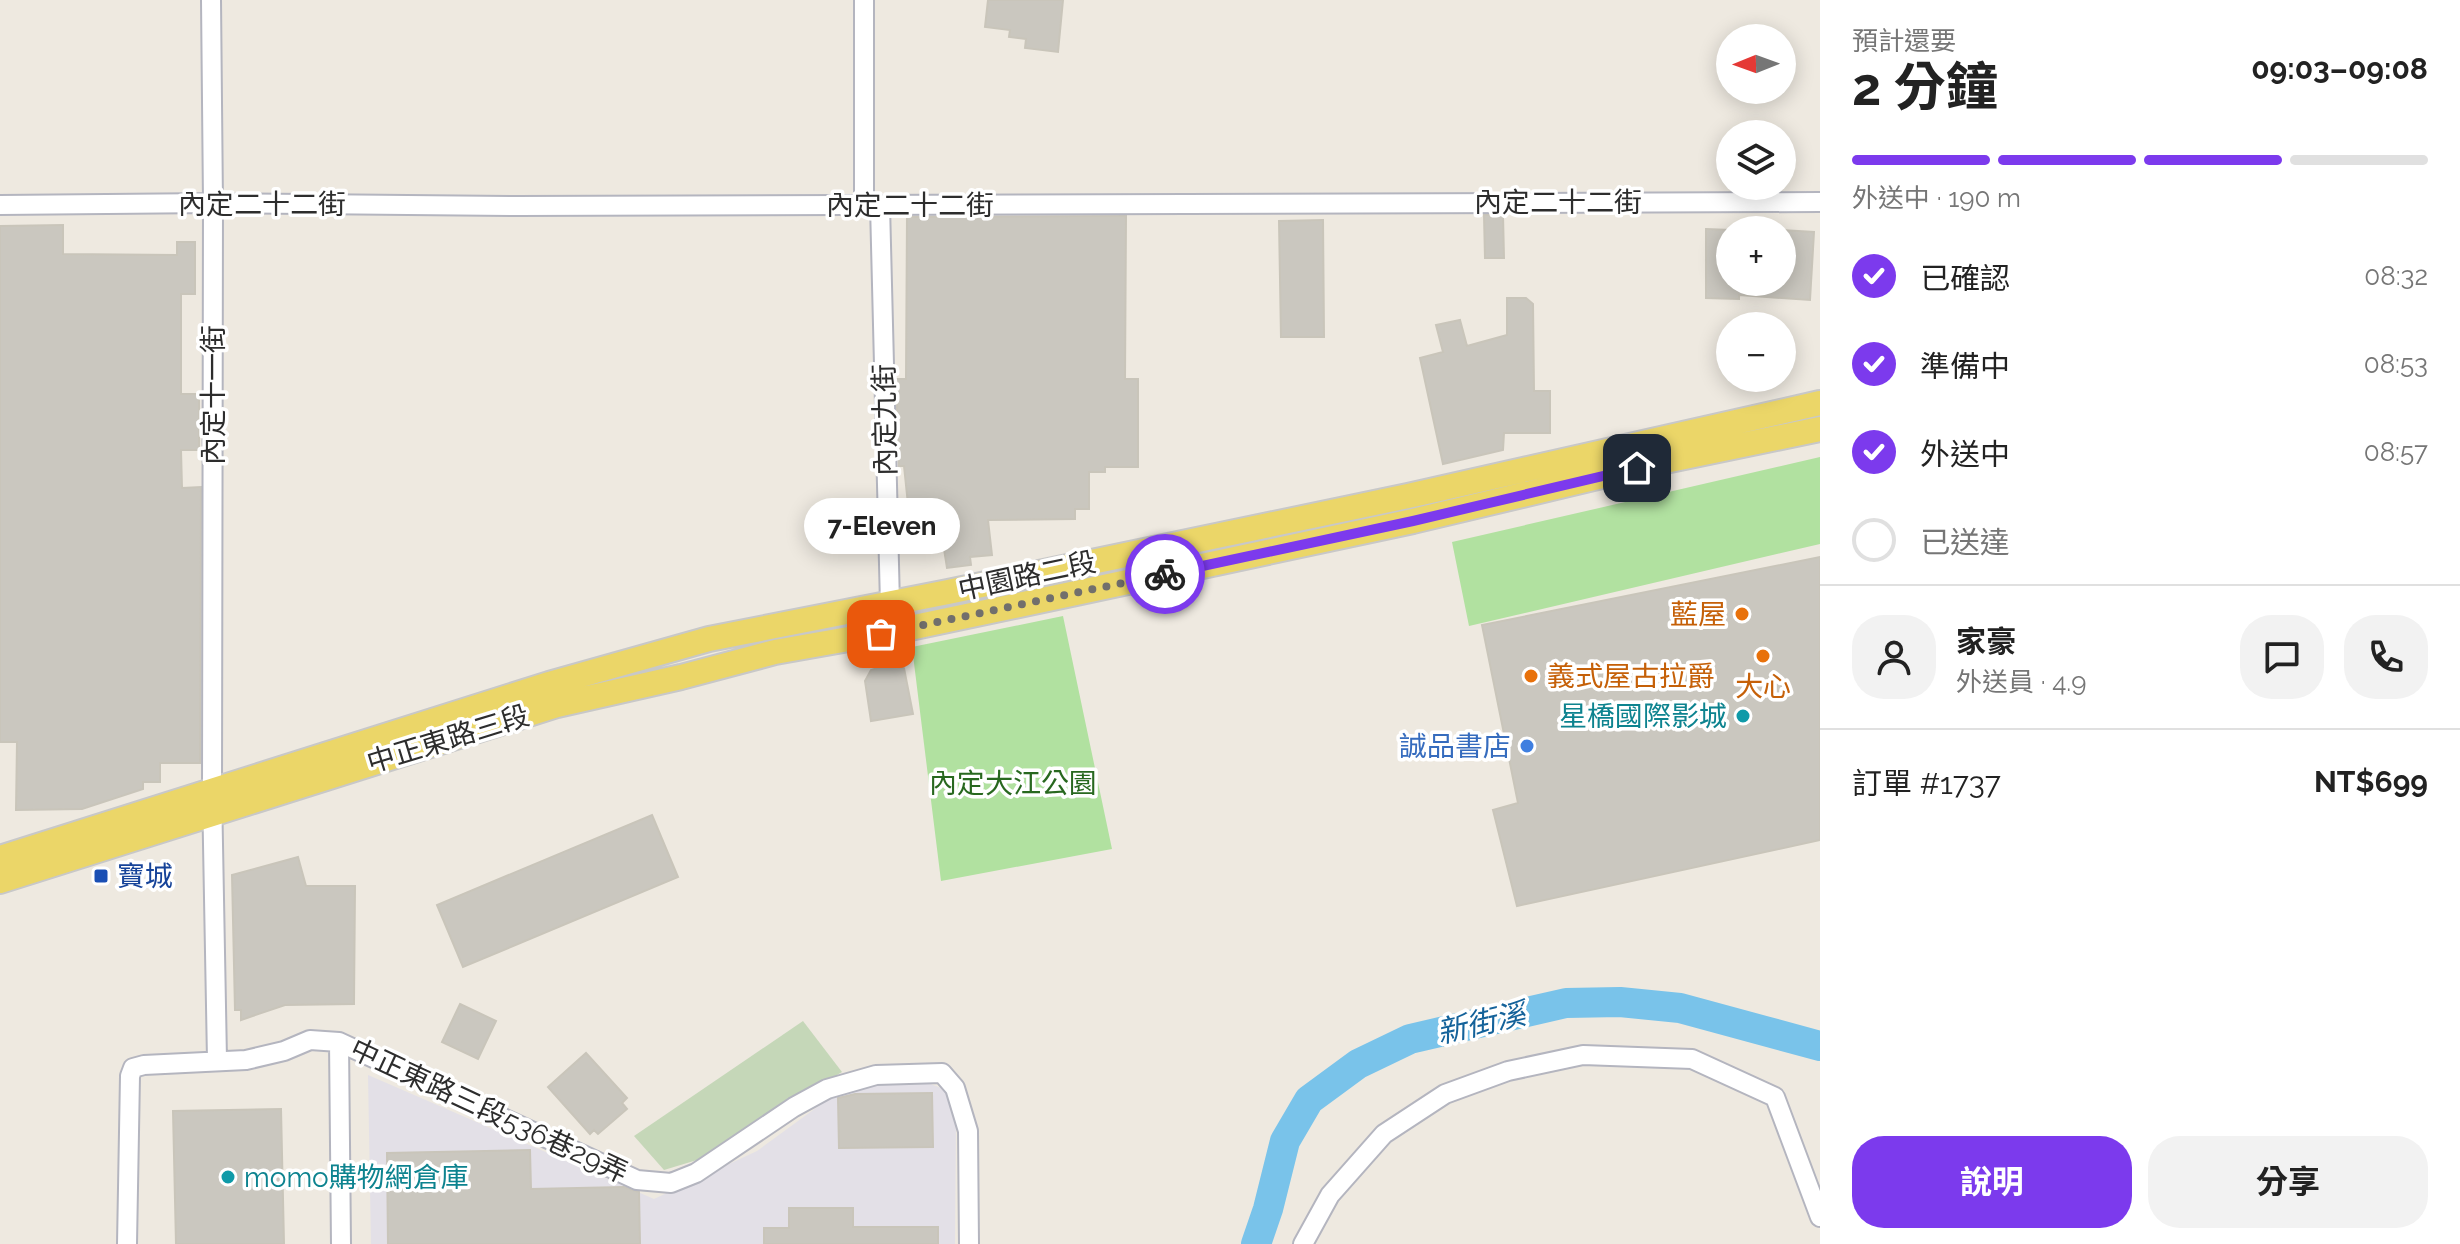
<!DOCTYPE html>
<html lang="zh-TW">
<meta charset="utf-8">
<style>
:root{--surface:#fff;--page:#f2f2f2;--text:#222;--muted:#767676;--line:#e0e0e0;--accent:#7c3aed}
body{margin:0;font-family:Raleway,"Noto Sans TC",sans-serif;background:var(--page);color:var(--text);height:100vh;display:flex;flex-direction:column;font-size:30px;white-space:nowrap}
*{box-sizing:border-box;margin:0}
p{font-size:26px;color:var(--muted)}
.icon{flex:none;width:44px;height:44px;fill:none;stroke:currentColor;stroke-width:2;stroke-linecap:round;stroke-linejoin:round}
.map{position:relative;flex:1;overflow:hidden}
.sheet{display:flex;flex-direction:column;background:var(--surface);width:640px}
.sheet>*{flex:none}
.needle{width:52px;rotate:269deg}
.tools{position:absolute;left:1716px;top:24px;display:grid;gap:16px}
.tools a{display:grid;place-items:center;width:80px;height:80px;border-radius:50%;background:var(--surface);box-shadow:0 4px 20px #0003;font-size:40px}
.pin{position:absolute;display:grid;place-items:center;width:68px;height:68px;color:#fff;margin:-34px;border-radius:16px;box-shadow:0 4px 12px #0006}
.courier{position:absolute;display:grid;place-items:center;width:80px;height:80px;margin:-40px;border:6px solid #7c3aed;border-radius:50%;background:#fff;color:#222;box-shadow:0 2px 10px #0007}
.bubble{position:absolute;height:56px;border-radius:28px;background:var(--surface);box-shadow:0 4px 20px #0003;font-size:26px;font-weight:700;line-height:56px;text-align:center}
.head em{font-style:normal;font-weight:700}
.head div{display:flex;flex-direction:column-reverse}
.head{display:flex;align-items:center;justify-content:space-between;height:136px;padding:0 32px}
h1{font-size:52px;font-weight:700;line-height:60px}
.bar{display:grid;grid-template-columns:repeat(4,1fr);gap:12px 8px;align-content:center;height:96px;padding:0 32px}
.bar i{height:10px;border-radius:6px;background:var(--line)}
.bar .current{background:var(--accent)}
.bar p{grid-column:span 4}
.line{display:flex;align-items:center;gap:20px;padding:0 32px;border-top:2px solid var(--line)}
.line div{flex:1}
.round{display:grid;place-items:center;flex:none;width:84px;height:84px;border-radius:32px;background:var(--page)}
ol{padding:0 32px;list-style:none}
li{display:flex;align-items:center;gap:24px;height:88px}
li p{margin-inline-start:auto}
li .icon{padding:8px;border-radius:50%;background:var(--accent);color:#fff;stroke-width:4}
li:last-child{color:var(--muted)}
li i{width:44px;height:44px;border:4px solid var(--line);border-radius:50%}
.button{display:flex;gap:16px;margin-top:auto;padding:16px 32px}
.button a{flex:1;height:92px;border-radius:32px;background:var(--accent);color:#fff;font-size:32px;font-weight:700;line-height:92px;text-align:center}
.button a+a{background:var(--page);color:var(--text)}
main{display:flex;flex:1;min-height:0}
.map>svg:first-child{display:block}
.industrial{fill:#e3e0e7}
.green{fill:#b1e1a0}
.cemetery{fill:#c5d7b8}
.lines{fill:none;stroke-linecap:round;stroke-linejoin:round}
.river{stroke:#79c3ea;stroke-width:30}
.building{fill:#cac7bf;stroke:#c9c5ba;stroke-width:2}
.minor-casing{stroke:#b4b5bf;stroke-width:22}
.major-casing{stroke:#c8c8c8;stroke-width:28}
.minor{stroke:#fff;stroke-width:18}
.major{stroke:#ebd668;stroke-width:24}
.done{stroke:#716f6c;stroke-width:8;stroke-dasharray:0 14.4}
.route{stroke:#7c3aed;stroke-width:10}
.food-dot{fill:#e8710a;stroke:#fff;stroke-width:3}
.culture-dot{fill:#0f9aa8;stroke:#fff;stroke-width:3}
.shop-dot{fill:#3f7fe0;stroke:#fff;stroke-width:3}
.transit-dot{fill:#1a4fb4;stroke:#fff;stroke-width:3}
.labels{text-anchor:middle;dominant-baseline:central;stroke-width:7;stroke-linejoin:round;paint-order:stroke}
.street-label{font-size:28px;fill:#2d2d2d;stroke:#fff}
.food-label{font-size:28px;fill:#c56008;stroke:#fff;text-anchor:end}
.culture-label{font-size:28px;fill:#0d838f;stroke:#fff;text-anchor:end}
.shop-label{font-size:28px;fill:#366cbe;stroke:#fff;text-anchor:end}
.park-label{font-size:28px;fill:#28681f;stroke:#fff}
.transit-label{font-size:28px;fill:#164399;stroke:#fff;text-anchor:start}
.water-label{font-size:30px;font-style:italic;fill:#14629a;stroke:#fff}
</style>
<main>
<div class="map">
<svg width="1820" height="1244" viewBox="0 0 1820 1244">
<rect width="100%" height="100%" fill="#eee9e0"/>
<path class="industrial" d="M368 1075 654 1199 757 1151 831 1097 856 1086 925 1082 944 1089 956 1114 955 1244H371Z"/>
<path class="green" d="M1820 457V544L1469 626 1452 542Z
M1063 616 1112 849 941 881 912 647Z"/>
<path class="cemetery" d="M803 1021 842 1072 697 1160 664 1170 634 1136Z"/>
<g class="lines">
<path class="river" d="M1256 1244 1268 1209 1285 1141 1309 1100 1358 1064 1410 1039 1566 1003 1620 1002 1680 1008 1820 1046"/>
</g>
<path class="building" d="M988 0H1063L1058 52 1025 48 1026 39 1009 37 1010 30 985 27Z
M1484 215H1503L1504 258H1485Z
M1126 216 1125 379H1138V467H1105V472H1089V509H1075V519L988 520 992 555 970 557 971 565 947 568 941 530 911 533 904 466H899L896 379H906L907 217Z
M1323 220 1324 337H1281L1279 221Z
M63 225V254L177 255V242H195V294H181V394H199V450H181L182 488 201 487 200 763H160V782H143V789L82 809 16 810 17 742H0V226Z
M1706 229 1730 230V282H1782V230L1814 232 1810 300 1739 295V299L1706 298Z
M1507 298H1526L1533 304 1534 391H1550V433H1504L1503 450 1443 464 1420 358 1443 352 1436 325 1460 320 1467 346 1507 335Z
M1820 557V840L1517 906 1493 810 1518 803 1482 625Z
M886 665 904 668 913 714 871 721 865 681 871 670Z
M652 815 678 877 463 967 437 905Z
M298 857 306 886H355L354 1004 285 1005 241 1020V1010H235L232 875Z
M460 1004 496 1021 478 1059 442 1042Z
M586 1053 627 1098 622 1103 627 1109 598 1134 594 1130 590 1134 548 1087Z
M932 1093 933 1147 839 1148 838 1098 855 1094Z
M281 1109 284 1244H176L173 1111Z
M530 1150 531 1189 624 1187 639 1192 640 1244H388L387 1153Z
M789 1208H853V1227H938V1244H764V1228H789Z"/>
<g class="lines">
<defs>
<path id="minor" d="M211 0 213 203 212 790 217 1060
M0 205 213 203 516 206 1820 202
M864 205V0
M880 205 890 604 905 629
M339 1042 341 1244
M127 1244 130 1076 133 1068 144 1065 246 1060 284 1051 310 1040 339 1042 637 1180 671 1183 696 1173 794 1107 827 1089 876 1075 942 1073 955 1088 968 1131 969 1244
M1303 1244 1330 1195 1384 1134 1445 1094 1508 1071 1583 1055 1692 1059 1775 1097 1820 1217"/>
<path id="major" d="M0 858 549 684 709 639 948 592 1408 496 1820 403
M0 881 557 705 681 677 775 652 905 629 1076 593 1413 521 1665 461 1820 429"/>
</defs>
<use href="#minor" class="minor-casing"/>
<use href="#major" class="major-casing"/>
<use href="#minor" class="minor"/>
<use href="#major" class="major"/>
</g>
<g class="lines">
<path class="done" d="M881 634 1165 574"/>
<path class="route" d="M1165 574 1413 521 1637 468"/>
</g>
<g class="food-dot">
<circle cx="1742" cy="614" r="8"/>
<circle cx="1763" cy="656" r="8"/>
<circle cx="1531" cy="676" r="8"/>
</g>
<g class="culture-dot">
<circle cx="1743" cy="716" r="8"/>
<circle cx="228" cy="1177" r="8"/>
</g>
<circle class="shop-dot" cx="1527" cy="746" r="8"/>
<rect class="transit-dot" x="93" y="868" width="16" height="16" rx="4"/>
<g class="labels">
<g class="street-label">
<text x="1558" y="202">內定二十二街</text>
<text x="262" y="204">內定二十二街</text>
<text x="910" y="205">內定二十二街</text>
<text transform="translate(213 395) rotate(-90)">內定十一街</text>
<text transform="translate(885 420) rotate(-91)">內定九街</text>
<text transform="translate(1027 576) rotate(-12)">中園路二段</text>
<text transform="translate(448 739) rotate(-17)">中正東路三段</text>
<text transform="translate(489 1111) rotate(25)">中正東路三段536巷29弄</text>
</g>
<g class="food-label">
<text x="1726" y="614">藍屋</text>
<text x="1547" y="676" text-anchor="start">義式屋古拉爵</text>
<text x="1763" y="686" text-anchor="middle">大心</text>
</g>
<g class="culture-label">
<text x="1727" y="716">星橋國際影城</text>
<text x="244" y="1177" text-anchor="start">momo購物網倉庫</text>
</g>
<g class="shop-label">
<text x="1511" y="746">誠品書店</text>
</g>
<g class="park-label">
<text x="1013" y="783">內定大江公園</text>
</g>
<g class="transit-label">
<text x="117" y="876">寶城</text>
</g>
<g class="water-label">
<text transform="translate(1481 1023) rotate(-13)">新街溪</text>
</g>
</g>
</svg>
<div class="tools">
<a><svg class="needle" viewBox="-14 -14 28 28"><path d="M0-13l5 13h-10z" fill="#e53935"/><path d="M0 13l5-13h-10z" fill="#767676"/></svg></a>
<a><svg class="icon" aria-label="layers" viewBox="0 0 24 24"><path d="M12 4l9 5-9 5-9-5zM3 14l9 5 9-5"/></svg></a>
<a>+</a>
<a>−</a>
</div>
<div class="pin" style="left:881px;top:634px;background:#ea580c"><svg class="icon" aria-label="bag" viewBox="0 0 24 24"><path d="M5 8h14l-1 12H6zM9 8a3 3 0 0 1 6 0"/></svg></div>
<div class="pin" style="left:1637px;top:468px;background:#1f2937"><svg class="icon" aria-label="home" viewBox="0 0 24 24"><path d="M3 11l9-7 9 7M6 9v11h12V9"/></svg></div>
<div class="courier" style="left:1165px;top:574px"><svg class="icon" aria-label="bike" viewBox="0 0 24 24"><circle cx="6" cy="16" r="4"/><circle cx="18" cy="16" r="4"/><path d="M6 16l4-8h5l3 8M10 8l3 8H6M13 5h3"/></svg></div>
<div class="bubble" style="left:804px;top:498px;width:156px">7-Eleven</div>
</div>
<section class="sheet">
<div class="head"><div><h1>2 分鐘</h1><p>預計還要</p></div><em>09:03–09:08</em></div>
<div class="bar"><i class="current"></i><i class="current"></i><i class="current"></i><i></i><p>外送中 · 190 m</p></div>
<ol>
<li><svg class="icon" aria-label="check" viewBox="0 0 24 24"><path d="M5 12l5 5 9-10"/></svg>已確認<p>08:32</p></li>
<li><svg class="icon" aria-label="check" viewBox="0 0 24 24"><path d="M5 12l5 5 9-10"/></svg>準備中<p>08:53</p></li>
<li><svg class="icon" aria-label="check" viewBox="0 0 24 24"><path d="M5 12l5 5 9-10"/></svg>外送中<p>08:57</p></li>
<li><i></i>已送達</li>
</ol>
<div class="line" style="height:144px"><a class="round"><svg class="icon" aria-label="person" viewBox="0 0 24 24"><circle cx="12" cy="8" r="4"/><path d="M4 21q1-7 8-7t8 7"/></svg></a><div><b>家豪</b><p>外送員 · 4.9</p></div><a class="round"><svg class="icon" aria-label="chat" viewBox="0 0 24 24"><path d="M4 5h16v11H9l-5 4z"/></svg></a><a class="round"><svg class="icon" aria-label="phone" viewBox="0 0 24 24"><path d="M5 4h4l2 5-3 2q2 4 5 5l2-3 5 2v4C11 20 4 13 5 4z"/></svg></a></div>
<div class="line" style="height:104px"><div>訂單 #1737</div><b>NT$699</b></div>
<div class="button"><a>說明</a><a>分享</a></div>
</section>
</main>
